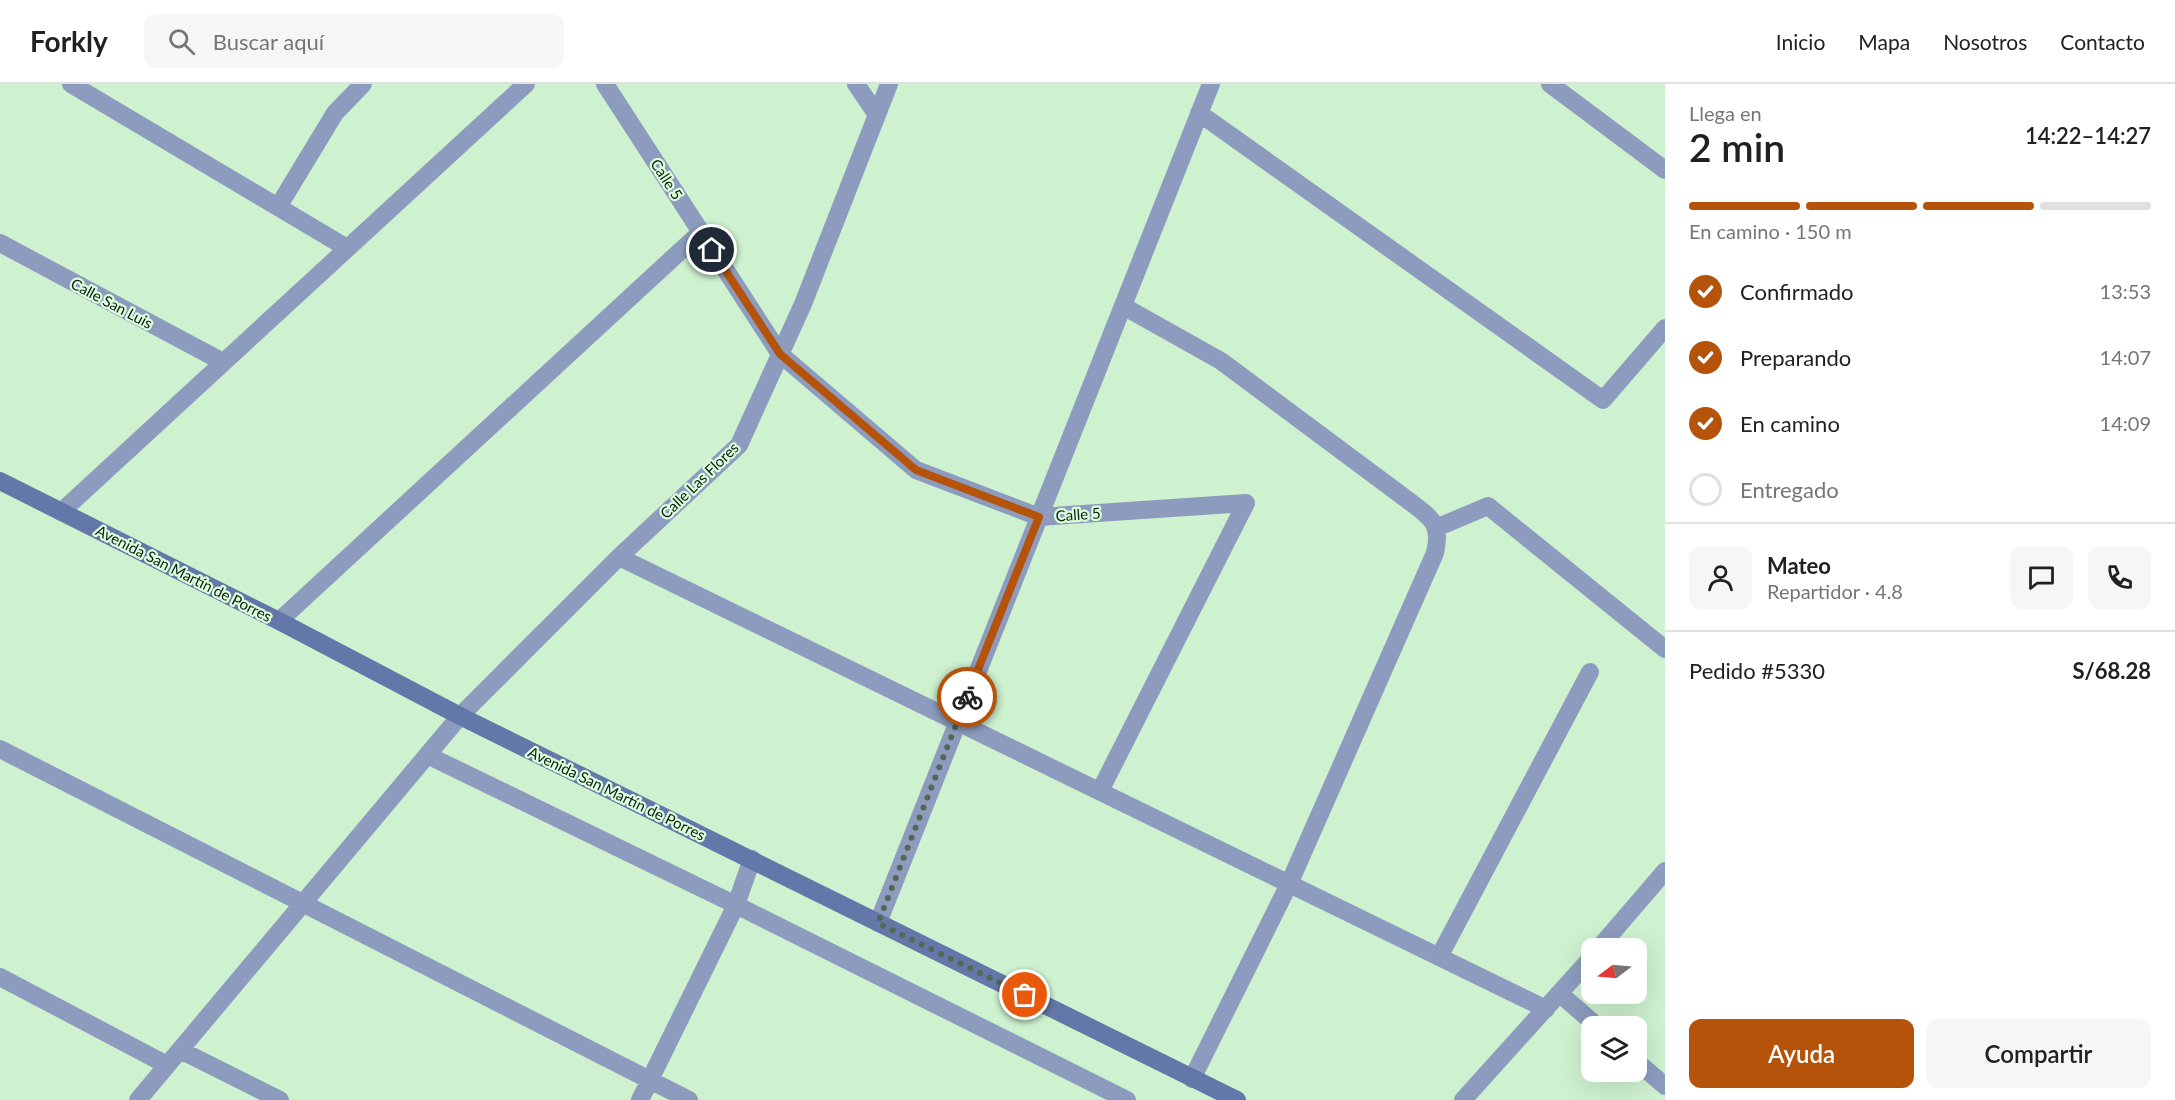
<!DOCTYPE html>
<html lang="es">
<meta charset="utf-8">
<style>
:root{--surface:#fff;--page:#f6f6f6;--text:#202124;--muted:#757577;--line:#e0e0e0;--accent:#b45309}
body{margin:0;font-family:Lato,sans-serif;background:var(--page);color:var(--text);height:100vh;display:flex;flex-direction:column;font-size:22px;white-space:nowrap}
*{box-sizing:border-box;margin:0}
p{font-size:20px;color:var(--muted)}
.icon{flex:none;width:33px;height:33px;fill:none;stroke:currentColor;stroke-width:2;stroke-linecap:round;stroke-linejoin:round}
.map{position:relative;flex:1;overflow:hidden}
.details{display:flex;flex-direction:column;background:var(--surface);width:510px}
.details>*{flex:none}
.needle{width:39px;rotate:254deg}
.tools{position:absolute;left:1581px;top:854px;display:grid;gap:12px}
.tools a{display:grid;place-items:center;width:66px;height:66px;border-radius:12px;background:var(--surface);box-shadow:0 6px 24px #0002;font-size:30px}
.pin{position:absolute;display:grid;place-items:center;width:51px;height:51px;color:#fff;margin:-26px;border:3px solid #fff;border-radius:50%;box-shadow:0 2px 6px #0007}
.courier{position:absolute;display:grid;place-items:center;width:60px;height:60px;margin:-30px;border:4px solid #b45309;border-radius:50%;background:#fff;color:#222;box-shadow:0 2px 8px #0007}
.head em{font-style:normal;font-weight:600}
.head div{display:flex;flex-direction:column-reverse}
.head{display:flex;align-items:center;justify-content:space-between;height:102px;padding:0 24px}
h1{font-size:39px;font-weight:600;line-height:45px}
.bar{display:grid;grid-template-columns:repeat(4,1fr);gap:9px 6px;align-content:center;height:72px;padding:0 24px}
.bar i{height:8px;border-radius:4px;background:var(--line)}
.bar .active{background:var(--accent)}
.bar p{grid-column:span 4}
.line{display:flex;align-items:center;gap:15px;padding:0 24px;border-top:2px solid var(--line)}
.line div{flex:1}
.round{display:grid;place-items:center;flex:none;width:63px;height:63px;border-radius:12px;background:var(--page)}
ol{padding:0 24px;list-style:none}
li{display:flex;align-items:center;gap:18px;height:66px}
li p{margin-inline-start:auto}
li .icon{padding:6px;border-radius:50%;background:var(--accent);color:#fff;stroke-width:4}
li:last-child{color:var(--muted)}
li i{width:33px;height:33px;border:3px solid var(--line);border-radius:50%}
.action{display:flex;gap:12px;margin-top:auto;padding:12px 24px}
.action a{flex:1;height:69px;border-radius:12px;background:var(--accent);color:#fff;font-size:24px;font-weight:600;line-height:69px;text-align:center}
.action a+a{background:var(--page);color:var(--text)}
header{display:flex;align-items:center;gap:36px;box-sizing:border-box;height:84px;padding:0 30px;background:var(--surface);border-bottom:2px solid var(--line)}
header strong{font-size:28px}
nav{display:flex;gap:33px;margin-inline-start:auto;font-size:21px}
.search{width:420px;height:54px;background:var(--page);display:flex;align-items:center;gap:15px;box-sizing:border-box;padding:0 21px;border-radius:12px;color:var(--muted);font-size:22px}
main{display:flex;flex:1;min-height:0}
.map>svg:first-child{display:block}
.lines{fill:none;stroke-linecap:round;stroke-linejoin:round}
.street{stroke:#8d9cbe;stroke-width:18}
.secondary{stroke:#6378a9;stroke-width:18}
.done{stroke:#536754;stroke-width:6;stroke-dasharray:0 10.8}
.route{stroke:#b45309;stroke-width:8}
.labels{text-anchor:middle;dominant-baseline:central;stroke-width:4.5;stroke-linejoin:round;paint-order:stroke}
.street-label{font-size:15px;fill:#111d12;stroke:#dbfedd}
</style>
<header>
<strong>Forkly</strong>
<div class="search"><svg class="icon" aria-label="search" viewBox="0 0 24 24"><circle cx="10" cy="10" r="6"/><path d="M15 15l6 6"/></svg>Buscar aquí</div>
<nav><a>Inicio</a><a>Mapa</a><a>Nosotros</a><a>Contacto</a></nav>
</header>
<main>
<div class="map">
<svg width="1665" height="1016" viewBox="0 0 1665 1016">
<rect width="100%" height="100%" fill="#cef1d0"/>
<g class="lines">
<path class="street" d="M71 0 347 164
M605 0 780 270 916 386 1039 433 1246 419
M856 0 877 31
M1550 0 1665 86
M1199 29 1603 316 1665 244
M278 123 335 29 363 0
M0 159 223 278
M1123 222 1221 277 1409 417C1431 434 1442 439 1435 469L1289 800 1192 995
M61 428 526 0
M1436 444 1488 422 1665 565
M619 473 1546 925
M279 537 701 148
M0 665 689 1016
M427 671 736 821 1127 1016
M1100 707 1246 419
M878 839 1211 0
M1599 864 1665 787
M1439 873 1590 588
M0 893 167 981
M1560 910 1597 942
M180 966 280 1016
M1636 977 1665 1002
M138 1016 460 632 619 473 739 361 803 220 889 0
M640 1016 736 821 752 775
M1463 1016 1592 873"/>
<path class="secondary" d="M0 397 279 537 460 632 1237 1016"/>
</g>
<g class="lines">
<path class="done" d="M967 613 878 839 1025 911"/>
<path class="route" d="M712 166 780 270 916 386 1039 433 967 613"/>
</g>
<g class="labels">
<g class="street-label">
<text transform="translate(667 95) rotate(57)">Calle 5</text>
<text transform="translate(112 219) rotate(28)">Calle San Luis</text>
<text transform="translate(699 396) rotate(-44)">Calle Las Flores</text>
<text transform="translate(1078 430) rotate(-4)">Calle 5</text>
<text transform="translate(184 489) rotate(27)">Avenida San Martín de Porres</text>
<text transform="translate(617 709) rotate(26)">Avenida San Martín de Porres</text>
</g>
</g>
</svg>
<div class="tools">
<a><svg class="needle" viewBox="-14 -14 28 28"><path d="M0-13l5 13h-10z" fill="#e53935"/><path d="M0 13l5-13h-10z" fill="#757577"/></svg></a>
<a><svg class="icon" aria-label="layers" viewBox="0 0 24 24"><path d="M12 4l9 5-9 5-9-5zM3 14l9 5 9-5"/></svg></a>
</div>
<div class="pin" style="left:1025px;top:911px;background:#ea580c"><svg class="icon" aria-label="bag" viewBox="0 0 24 24"><path d="M5 8h14l-1 12H6zM9 8a3 3 0 0 1 6 0"/></svg></div>
<div class="pin" style="left:712px;top:166px;background:#1f2937"><svg class="icon" aria-label="home" viewBox="0 0 24 24"><path d="M3 11l9-7 9 7M6 9v11h12V9"/></svg></div>
<div class="courier" style="left:967px;top:613px"><svg class="icon" aria-label="bike" viewBox="0 0 24 24"><circle cx="6" cy="16" r="4"/><circle cx="18" cy="16" r="4"/><path d="M6 16l4-8h5l3 8M10 8l3 8H6M13 5h3"/></svg></div>
</div>
<section class="details">
<div class="head"><div><h1>2 min</h1><p>Llega en</p></div><em>14:22–14:27</em></div>
<div class="bar"><i class="active"></i><i class="active"></i><i class="active"></i><i></i><p>En camino · 150 m</p></div>
<ol>
<li><svg class="icon" aria-label="check" viewBox="0 0 24 24"><path d="M5 12l5 5 9-10"/></svg>Confirmado<p>13:53</p></li>
<li><svg class="icon" aria-label="check" viewBox="0 0 24 24"><path d="M5 12l5 5 9-10"/></svg>Preparando<p>14:07</p></li>
<li><svg class="icon" aria-label="check" viewBox="0 0 24 24"><path d="M5 12l5 5 9-10"/></svg>En camino<p>14:09</p></li>
<li><i></i>Entregado</li>
</ol>
<div class="line" style="height:108px"><a class="round"><svg class="icon" aria-label="person" viewBox="0 0 24 24"><circle cx="12" cy="8" r="4"/><path d="M4 21q1-7 8-7t8 7"/></svg></a><div><b>Mateo</b><p>Repartidor · 4.8</p></div><a class="round"><svg class="icon" aria-label="chat" viewBox="0 0 24 24"><path d="M4 5h16v11H9l-5 4z"/></svg></a><a class="round"><svg class="icon" aria-label="phone" viewBox="0 0 24 24"><path d="M5 4h4l2 5-3 2q2 4 5 5l2-3 5 2v4C11 20 4 13 5 4z"/></svg></a></div>
<div class="line" style="height:78px"><div>Pedido #5330</div><b>S/68.28</b></div>
<div class="action"><a>Ayuda</a><a>Compartir</a></div>
</section>
</main>
